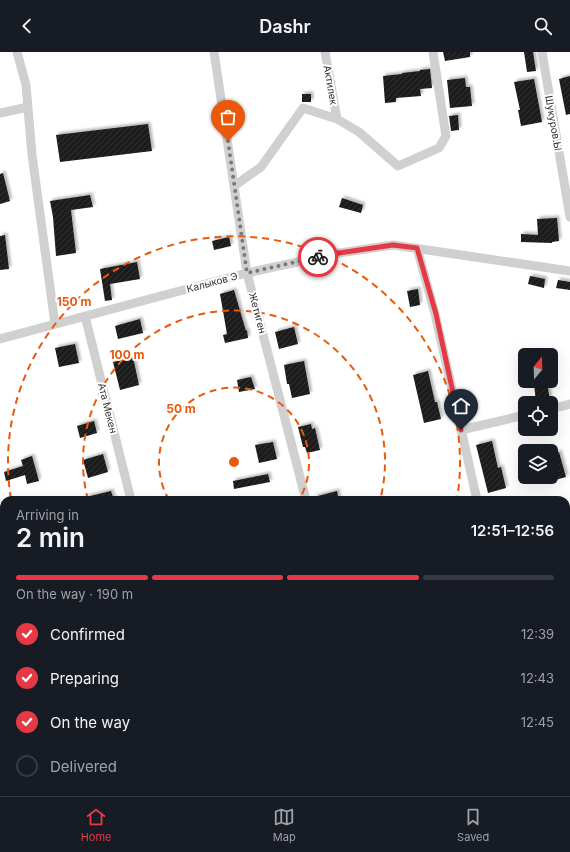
<!DOCTYPE html>
<meta charset="utf-8">
<style>
:root{--surface:#171b24;--page:#242831;--text:#f1f3f6;--muted:#9ea1a6;--line:#363941;--accent:#e63946}
body{margin:0;font-family:Inter,sans-serif;background:var(--page);color:var(--text);height:100vh;display:flex;flex-direction:column;font-size:15px;white-space:nowrap}
*{box-sizing:border-box;margin:0}
p{font-size:13px;color:var(--muted)}
.icon{flex:none;width:22px;height:22px;fill:none;stroke:currentColor;stroke-width:2;stroke-linecap:round;stroke-linejoin:round}
.map{position:relative;flex:1;overflow:hidden}
.panel{position:absolute;left:0px;top:444px;width:570px;height:300px;display:flex;flex-direction:column;background:var(--surface);border-radius:12px 12px 0 0;box-shadow:0 4px 16px #0002}
.panel>*{flex:none}
.needle{width:26px;rotate:19deg}
.buttons{position:absolute;left:518px;top:296px;display:grid;gap:8px}
.buttons a{display:grid;place-items:center;width:40px;height:40px;border-radius:6px;background:var(--surface);box-shadow:0 4px 16px #0002;font-size:20px}
.pin{position:absolute;display:grid;place-items:center;width:34px;height:34px;color:#fff;margin:-41px -17px;border-radius:50% 50% 50% 0;rotate:-45deg;box-shadow:0 0 4px #0007}
.pin .icon{rotate:45deg}
.courier{position:absolute;display:grid;place-items:center;width:40px;height:40px;margin:-20px;border:3px solid #e63946;border-radius:50%;background:#fff;color:#222;box-shadow:0 1px 5px #0007}
.head em{font-style:normal;font-weight:600}
.head div{display:flex;flex-direction:column-reverse}
.head{display:flex;align-items:center;justify-content:space-between;height:68px;padding:0 16px}
h1{font-size:26px;font-weight:600;line-height:30px}
.bar{display:grid;grid-template-columns:repeat(4,1fr);gap:6px 4px;align-content:center;height:48px;padding:0 16px}
.bar i{height:5px;border-radius:3px;background:var(--line)}
.bar .on{background:var(--accent)}
.bar p{grid-column:span 4}
ol{padding:0 16px;list-style:none}
li{display:flex;align-items:center;gap:12px;height:44px}
li p{margin-inline-start:auto}
li .icon{padding:4px;border-radius:50%;background:var(--accent);color:#fff;stroke-width:4}
li:last-child{color:var(--muted)}
li i{width:22px;height:22px;border:2px solid var(--line);border-radius:50%}
header{display:flex;justify-content:space-between;align-items:center;height:52px;padding:0 16px;background:var(--surface);font-size:18px;font-weight:600}
.tab-bar{display:flex;justify-content:space-around;align-items:center;height:56px;border-top:1px solid var(--line);background:var(--surface);font-size:11px;color:var(--muted)}
.tab-bar a{display:grid;justify-items:center;gap:2px}
.tab-bar .on{color:var(--accent)}
.map>svg:first-child{display:block}
.building{fill:url(#building-hatch);filter:url(#shadow)}
.lines{fill:none;stroke-linecap:round;stroke-linejoin:round}
.street{stroke:#d0d0d0;stroke-width:9}
.done{stroke:#7a7a7a;stroke-width:4;stroke-dasharray:0 7.2}
.route{stroke:#e63946;stroke-width:5}
.ring{fill:none;stroke:#e8590c;stroke-width:2;stroke-dasharray:7 5}
.labels{text-anchor:middle;dominant-baseline:central;stroke-width:4;stroke-linejoin:round;paint-order:stroke}
.street-label{font-size:10px;fill:#333;stroke:#fff}
.centre{fill:#e8590c;stroke:#fff;stroke-width:2}
.ring-label{font-size:12px;text-anchor:middle;font-weight:bold;fill:#e8590c;stroke:#fff;stroke-width:4;stroke-linejoin:round;paint-order:stroke}
</style>
<header><svg class="icon" aria-label="back" viewBox="0 0 24 24"><path d="M15 5l-7 7 7 7"/></svg>Dashr<svg class="icon" aria-label="search" viewBox="0 0 24 24"><circle cx="10" cy="10" r="6"/><path d="M15 15l6 6"/></svg></header>
<div class="map">
<svg width="570" height="744" viewBox="0 0 570 744">
<defs>
<pattern id="building-hatch" width="6" height="6" patternUnits="userSpaceOnUse"><rect width="6" height="6" fill="#1a1a1a"/><path d="M-1 1l2-2M0 6l6-6M5 7l2-2" fill="none" stroke="#333"/></pattern>
<filter id="shadow"><feDropShadow dx="2.5" dy="-2.5" stdDeviation="1" flood-color="#0004"/></filter>
</defs>
<rect width="100%" height="100%" fill="#fff"/>
<path class="building" d="M443 0H470V5L445 9Z
M524 0H533L536 19 527 20Z
M430 17 432 36 420 37 421 44 396 46V50L385 51 383 24 402 22V21L420 19V18Z
M570 24V62L566 63 559 27Z
M465 26 466 35H470L472 54 450 56 447 28Z
M534 27 542 70 521 74 518 58H520L514 30Z
M302 42H311V50H302Z
M458 63 459 78 451 79 449 64Z
M148 72 152 99 60 110 56 83Z
M3 121 10 149 0 152V122Z
M90 143 93 155 71 158 76 201 56 204 53 165 50 149Z
M342 146 363 153 361 161 339 155Z
M557 166 559 189 552 190V191L521 190V182L538 183 537 167Z
M5 183 9 217 0 218V184Z
M229 185 231 194 214 198 212 189Z
M137 210 140 227 110 232 112 248 105 249 100 217Z
M530 224 545 227 544 236 528 232Z
M558 228 570 230V238L556 236Z
M418 237 420 253 410 255 407 239Z
M234 238 246 279 247 278 248 286 225 291 223 283 227 282 220 242Z
M140 267 143 281 118 287 115 274Z
M294 275 298 292 279 297 275 280Z
M75 292 79 311 59 315 55 296Z
M133 305 139 333 120 338 113 310Z
M304 309 310 342 292 346 289 332H287L284 313Z
M428 319 435 350H437L441 367 424 371 413 323Z
M251 325 255 337 239 340 237 328Z
M547 330 550 349 543 351H536L534 331Z
M94 369 97 381 80 386 77 374Z
M311 372 312 377 315 376 320 398 307 401 305 395H303L298 375Z
M492 389 498 416 501 415 506 436 488 441 476 393Z
M273 390 277 407 259 411 255 393Z
M559 400 566 425 551 429V403Z
M103 402 108 420 88 426 83 408Z
M32 404 39 429 27 432 25 423 6 429 4 420 23 414 21 408Z
M268 422 270 430 234 437 233 429Z
M111 439 114 448H86V445Z
M337 439 339 448H315L314 445Z"/>
<g class="lines">
<path class="street" d="M17 0 26 33 32 103 55 272
M214 0 247 221 306 448
M325 0 337 67
M542 0 570 165
M0 61 28 55
M234 134 261 115 303 56 337 67 359 80 398 114 439 96 446 84 433 0
M417 196 435 262 477 448
M85 264 131 448
M0 287 247 221 339 201 393 193 570 219
M551 357 570 352
M461 378 525 363
M0 580 4 590
M566 667H570
M63 740 64 744
M561 740 562 744"/>
</g>
<g class="lines">
<path class="done" d="M228 89 247 221 318 205"/>
<path class="route" d="M318 205 339 201 393 193 417 196 436 262 461 378"/>
</g>
<g class="ring">
<path d="M169 448A75 75 0 1 1 299 448"/>
<path d="M88 448A151 151 0 1 1 380 448"/>
<path d="M11 447A226 226 0 1 1 457 447"/>
</g>
<g class="labels">
<g class="street-label">
<text transform="translate(331 33) rotate(80)">Актилек</text>
<text transform="translate(554 71) rotate(80)">Шукуров.Ы</text>
<text transform="translate(212 230) rotate(-15)">Калыков Э</text>
<text transform="translate(258 261) rotate(75)">Жетиген</text>
<text transform="translate(108 356) rotate(76)">Ата Мекен</text>
</g>
</g>
<circle cx="234" cy="410" r="6" class="centre"/>
<g class="ring-label">
<text x="74" y="254">150 m</text>
<text x="127" y="307">100 m</text>
<text x="181" y="361">50 m</text>
</g>
</svg>
<div class="buttons">
<a><svg class="needle" viewBox="-14 -14 28 28"><path d="M0-13l5 13h-10z" fill="#e53935"/><path d="M0 13l5-13h-10z" fill="#9ea1a6"/></svg></a>
<a><svg class="icon" aria-label="locate" viewBox="0 0 24 24"><circle cx="12" cy="12" r="6"/><path d="M12 2v4M12 18v4M2 12h4M18 12h4"/></svg></a>
<a><svg class="icon" aria-label="layers" viewBox="0 0 24 24"><path d="M12 4l9 5-9 5-9-5zM3 14l9 5 9-5"/></svg></a>
</div>
<div class="pin" style="left:228px;top:89px;background:#ea580c"><svg class="icon" aria-label="bag" viewBox="0 0 24 24"><path d="M5 8h14l-1 12H6zM9 8a3 3 0 0 1 6 0"/></svg></div>
<div class="pin" style="left:461px;top:378px;background:#1f2937"><svg class="icon" aria-label="home" viewBox="0 0 24 24"><path d="M3 11l9-7 9 7M6 9v11h12V9"/></svg></div>
<div class="courier" style="left:318px;top:205px"><svg class="icon" aria-label="bike" viewBox="0 0 24 24"><circle cx="6" cy="16" r="4"/><circle cx="18" cy="16" r="4"/><path d="M6 16l4-8h5l3 8M10 8l3 8H6M13 5h3"/></svg></div>
<section class="panel">
<div class="head"><div><h1>2 min</h1><p>Arriving in</p></div><em>12:51–12:56</em></div>
<div class="bar"><i class="on"></i><i class="on"></i><i class="on"></i><i></i><p>On the way · 190 m</p></div>
<ol>
<li><svg class="icon" aria-label="check" viewBox="0 0 24 24"><path d="M5 12l5 5 9-10"/></svg>Confirmed<p>12:39</p></li>
<li><svg class="icon" aria-label="check" viewBox="0 0 24 24"><path d="M5 12l5 5 9-10"/></svg>Preparing<p>12:43</p></li>
<li><svg class="icon" aria-label="check" viewBox="0 0 24 24"><path d="M5 12l5 5 9-10"/></svg>On the way<p>12:45</p></li>
<li><i></i>Delivered</li>
</ol>
</section>
</div>
<nav class="tab-bar">
<a class="on"><svg class="icon" aria-label="home" viewBox="0 0 24 24"><path d="M3 11l9-7 9 7M6 9v11h12V9"/></svg>Home</a>
<a><svg class="icon" aria-label="map" viewBox="0 0 24 24"><path d="M3 6l6-2 6 2 6-2v14l-6 2-6-2-6 2zM9 4v14M15 6v14"/></svg>Map</a>
<a><svg class="icon" aria-label="saved" viewBox="0 0 24 24"><path d="M7 4h10v16l-5-4-5 4z"/></svg>Saved</a>
</nav>
